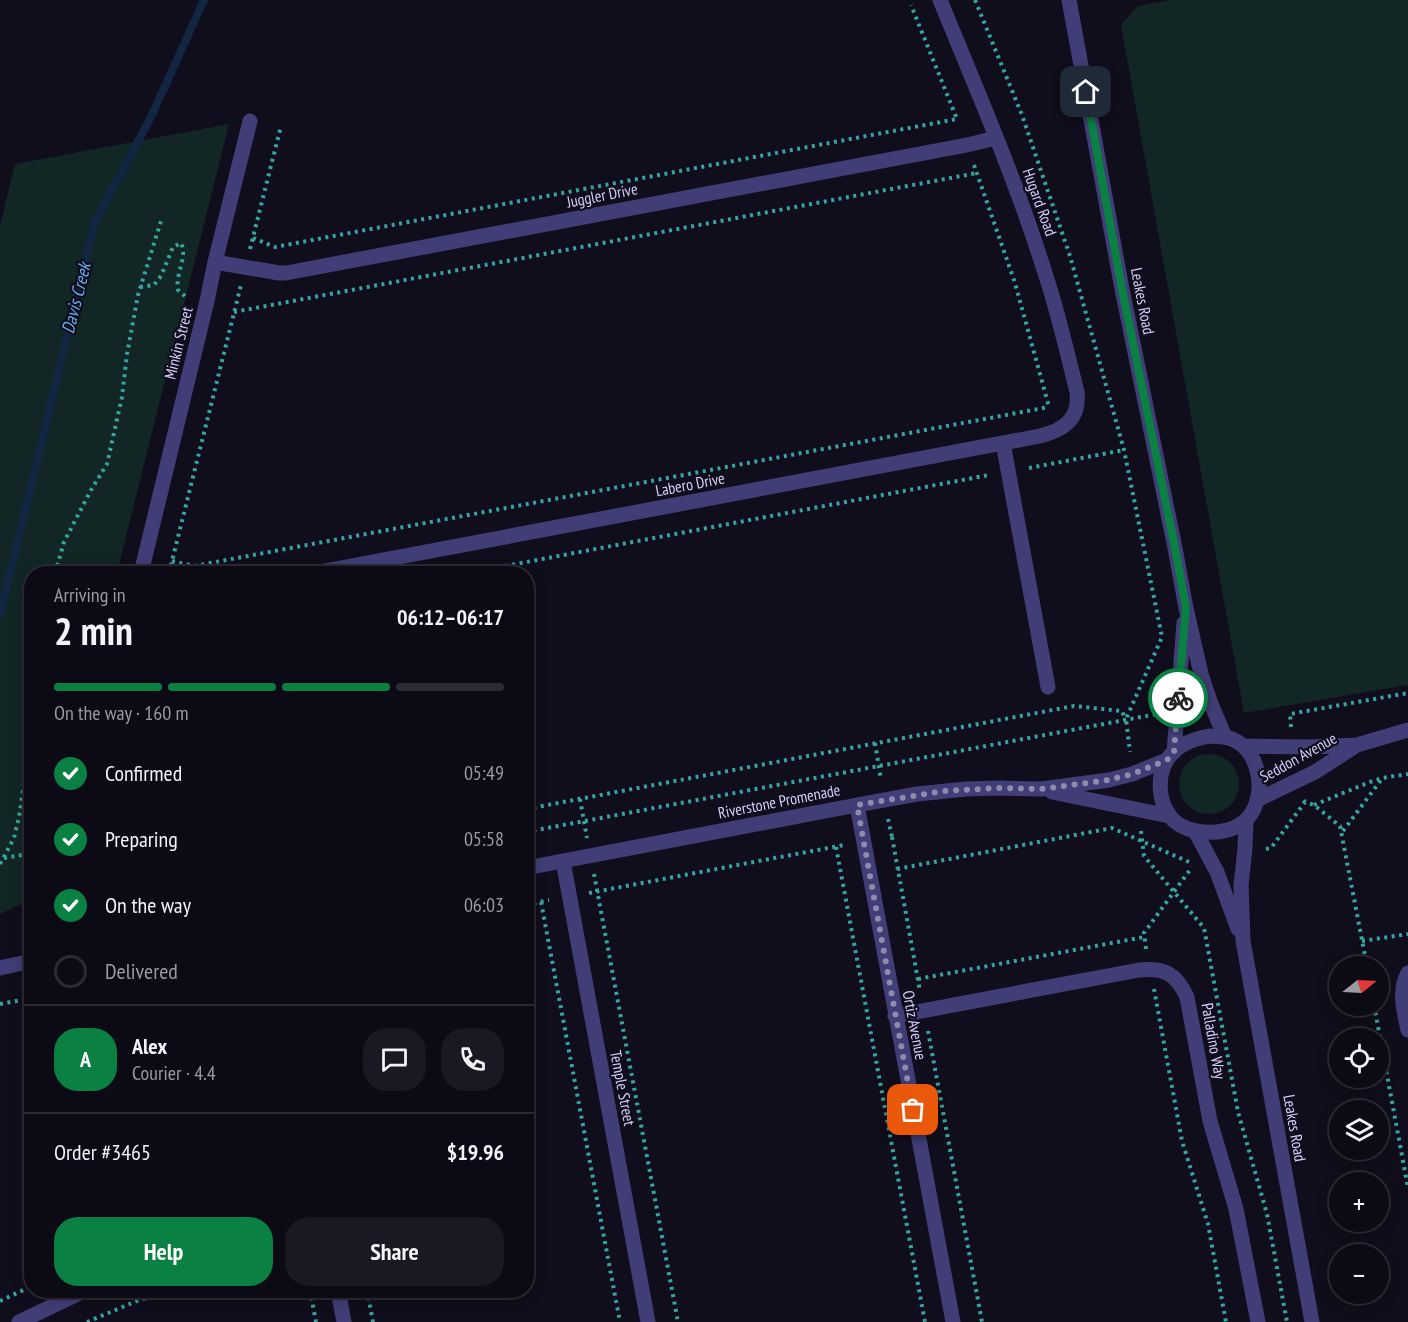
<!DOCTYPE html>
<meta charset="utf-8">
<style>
:root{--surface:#0c0a15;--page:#1a1822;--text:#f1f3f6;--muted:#9a9aa0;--line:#2c2b34;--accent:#0b8043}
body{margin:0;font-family:"PT Sans Narrow",sans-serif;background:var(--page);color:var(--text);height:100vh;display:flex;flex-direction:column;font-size:22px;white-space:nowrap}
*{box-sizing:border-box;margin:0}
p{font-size:20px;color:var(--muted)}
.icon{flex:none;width:33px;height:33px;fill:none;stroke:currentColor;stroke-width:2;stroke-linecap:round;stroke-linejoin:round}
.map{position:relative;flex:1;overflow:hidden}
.drawer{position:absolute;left:24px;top:566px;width:510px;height:732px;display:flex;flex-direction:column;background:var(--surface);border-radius:24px;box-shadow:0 3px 15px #0003,0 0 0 2px var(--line)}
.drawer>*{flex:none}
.needle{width:39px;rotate:72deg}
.fabs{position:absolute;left:1329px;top:956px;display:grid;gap:12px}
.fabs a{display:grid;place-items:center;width:60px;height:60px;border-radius:50%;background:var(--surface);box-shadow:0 3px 15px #0003,0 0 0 2px var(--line);font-size:30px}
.pin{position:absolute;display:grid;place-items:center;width:51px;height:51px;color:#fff;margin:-26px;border-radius:12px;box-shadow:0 3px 9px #0006}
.courier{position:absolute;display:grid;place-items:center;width:60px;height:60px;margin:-30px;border:4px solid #0b8043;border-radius:50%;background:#fff;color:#222;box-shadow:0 2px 8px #0007}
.headline em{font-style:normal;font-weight:800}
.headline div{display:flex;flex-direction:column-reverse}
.headline{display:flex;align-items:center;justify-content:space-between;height:102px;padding:0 30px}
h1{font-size:39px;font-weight:800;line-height:45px}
.bar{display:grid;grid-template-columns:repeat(4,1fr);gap:9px 6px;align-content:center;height:72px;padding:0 30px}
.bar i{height:8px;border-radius:4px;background:var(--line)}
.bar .current{background:var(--accent)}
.bar p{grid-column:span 4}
.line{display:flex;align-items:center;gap:15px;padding:0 30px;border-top:2px solid var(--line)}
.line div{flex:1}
.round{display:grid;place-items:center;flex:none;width:63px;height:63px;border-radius:24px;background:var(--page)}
ol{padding:0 30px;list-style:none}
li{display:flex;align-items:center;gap:18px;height:66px}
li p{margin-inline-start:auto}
li .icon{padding:6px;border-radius:50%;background:var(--accent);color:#fff;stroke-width:4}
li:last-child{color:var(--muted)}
li i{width:33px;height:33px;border:3px solid var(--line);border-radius:50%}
.cta{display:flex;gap:12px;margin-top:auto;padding:12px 30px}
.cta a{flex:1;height:69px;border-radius:24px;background:var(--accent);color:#fff;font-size:24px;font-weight:800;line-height:69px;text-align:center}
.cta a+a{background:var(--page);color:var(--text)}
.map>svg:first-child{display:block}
.green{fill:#112625}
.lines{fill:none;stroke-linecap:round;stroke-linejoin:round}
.stream{stroke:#122541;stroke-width:8}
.path{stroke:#39a39e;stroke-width:4;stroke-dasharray:3 4.5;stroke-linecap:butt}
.minor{stroke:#413e77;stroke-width:15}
.done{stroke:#8f8bac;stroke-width:6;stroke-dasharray:0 10.8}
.route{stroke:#0b8043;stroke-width:8}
.labels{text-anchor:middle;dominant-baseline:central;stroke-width:4.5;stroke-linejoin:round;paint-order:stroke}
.street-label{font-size:16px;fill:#d4cefa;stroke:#100e1c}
.water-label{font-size:18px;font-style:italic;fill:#67aeef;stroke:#100e1c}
</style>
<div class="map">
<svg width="1408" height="1322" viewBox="0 0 1408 1322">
<rect width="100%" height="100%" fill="#100e1c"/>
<path class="green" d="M1171 0H1408V685L1244 713 1121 25 1138 6Z
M229 124 117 573H32L31 900 0 914V226L15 164Z
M1179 784a30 30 0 1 1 60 0a30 30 0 1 1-60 0Z"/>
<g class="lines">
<path class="stream" d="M0 615 94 224 151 117 204 0"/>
<path class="path" d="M975 0 1022 115 1070 256 1124 450 1162 637 1126 719 1130 752
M974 165 1015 283 1049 407
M253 238 275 247 957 119 911 5
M250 249 281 126
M140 287 154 285 161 276 173 247 181 243C188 258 175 273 178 290L186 297
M234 312 977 173
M1029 468 1124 450
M172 561 194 566 1049 407
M55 573 64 542 91 490 107 464 122 397 127 354 138 295 161 221
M169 573 241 285
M468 573 989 475
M1291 727 1290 714 1408 693
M875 743 881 780
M580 799 587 838
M1304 800 1305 802 1314 805 1340 826 1367 966
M1314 805 1370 782 1382 778 1408 774
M526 809 1074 706 1122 711 1125 719
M888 819 892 837H890
M1141 831 1144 856 1204 928 1238 1112 1267 1214 1287 1322
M1343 831 1381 780
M526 832 1157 714
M892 837 920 991
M836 847 925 1322
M1266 849 1271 848 1305 802
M4 858 27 854 32 851
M0 864 14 838 19 817 32 730
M897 869 1112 828 1189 862
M594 874 678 1322
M589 893 844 845
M541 902 620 1322
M526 905 549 900
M1362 941 1408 934
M1146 949 1144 933 1192 867
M918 979 1144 937
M1154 989 1182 1141 1208 1224 1226 1322
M0 1004 32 998
M1374 1005 1408 1188
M928 1031 982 1322
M310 1290 316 1322
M367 1290 373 1322
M0 1301 32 1286
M87 1322 139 1300 175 1290"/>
<path class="minor" d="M1069 0 1122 289 1175 548 1186 608 1201 674 1211 704 1225 737
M215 262 279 273H286L967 145 996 138
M1003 443 1048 687
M141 573 207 301 215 262 250 121
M314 573 1040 436C1064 430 1080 419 1077 392 1067 352 1058 312 1045 273 1016 180 977 90 940 0
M1209 736C1217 737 1225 736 1232 739 1262 751 1268 800 1245 821 1232 832 1213 834 1197 831 1188 830 1175 824 1170 816 1158 801 1157 776 1167 760 1176 745 1193 739 1209 736Z
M1243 746 1311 747 1357 745 1408 730
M1174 752 1184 623
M1052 792 1169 816
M1257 800 1315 772 1354 747
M857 805 953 1322
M1246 820 1245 849 1241 885 1243 941 1312 1322
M1195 831 1217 872 1238 929
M563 861 648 1322
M526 868 857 805 917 794 966 789 998 788 1041 789 1109 780 1132 774 1167 760
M0 968 32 961
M1408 973C1398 991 1404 1011 1408 1030
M895 1016 1139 970C1165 967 1176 974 1187 997L1210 1121 1236 1209 1258 1322
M338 1290 344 1322
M19 1322 86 1290"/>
</g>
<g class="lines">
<path class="done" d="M913 1110 857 805 944 791 999 788 1041 789 1109 780 1132 774 1167 760 1174 752 1178 698"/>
<path class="route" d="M1086 92 1122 289 1175 548 1186 608 1178 698"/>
</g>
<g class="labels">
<g class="street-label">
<text transform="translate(602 195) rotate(-11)">Juggler Drive</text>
<text transform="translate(1040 202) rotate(70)">Hugard Road</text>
<text transform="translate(1143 301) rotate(79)">Leakes Road</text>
<text transform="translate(178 343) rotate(-76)">Minkin Street</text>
<text transform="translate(690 484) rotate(-11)">Labero Drive</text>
<text transform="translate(1298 757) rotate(-29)">Seddon Avenue</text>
<text transform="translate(779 801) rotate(-11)">Riverstone Promenade</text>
<text transform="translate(915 1025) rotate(79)">Ortiz Avenue</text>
<text transform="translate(1214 1041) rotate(80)">Palladino Way</text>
<text transform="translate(623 1088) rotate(79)">Temple Street</text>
<text transform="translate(1295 1128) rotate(80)">Leakes Road</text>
</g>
<g class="water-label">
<text transform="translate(76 298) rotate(-76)">Davis Creek</text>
</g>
</g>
</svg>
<div class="fabs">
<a><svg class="needle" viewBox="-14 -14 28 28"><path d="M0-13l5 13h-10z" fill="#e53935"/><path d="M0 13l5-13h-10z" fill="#9a9aa0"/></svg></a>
<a><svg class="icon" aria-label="locate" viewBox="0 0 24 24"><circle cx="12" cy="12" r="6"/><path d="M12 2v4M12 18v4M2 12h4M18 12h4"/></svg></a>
<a><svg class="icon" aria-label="layers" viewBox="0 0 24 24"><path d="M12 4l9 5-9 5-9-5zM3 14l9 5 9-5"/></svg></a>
<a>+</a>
<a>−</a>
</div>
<div class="pin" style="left:913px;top:1110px;background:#ea580c"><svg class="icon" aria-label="bag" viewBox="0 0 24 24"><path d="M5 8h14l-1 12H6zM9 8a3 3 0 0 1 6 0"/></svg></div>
<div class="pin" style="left:1086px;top:92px;background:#1f2937"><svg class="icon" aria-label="home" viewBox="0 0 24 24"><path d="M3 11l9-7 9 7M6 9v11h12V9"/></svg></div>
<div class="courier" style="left:1178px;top:698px"><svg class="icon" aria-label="bike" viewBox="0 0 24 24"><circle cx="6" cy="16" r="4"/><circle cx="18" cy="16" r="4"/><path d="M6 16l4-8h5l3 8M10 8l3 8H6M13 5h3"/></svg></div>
<section class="drawer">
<div class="headline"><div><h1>2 min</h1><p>Arriving in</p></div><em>06:12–06:17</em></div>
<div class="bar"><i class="current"></i><i class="current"></i><i class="current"></i><i></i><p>On the way · 160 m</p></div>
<ol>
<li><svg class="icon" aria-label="check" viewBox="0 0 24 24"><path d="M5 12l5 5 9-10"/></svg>Confirmed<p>05:49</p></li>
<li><svg class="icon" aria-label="check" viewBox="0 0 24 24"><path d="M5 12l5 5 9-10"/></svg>Preparing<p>05:58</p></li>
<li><svg class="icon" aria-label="check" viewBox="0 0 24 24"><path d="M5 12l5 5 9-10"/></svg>On the way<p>06:03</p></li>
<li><i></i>Delivered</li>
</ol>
<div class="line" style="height:108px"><b class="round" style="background:var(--accent);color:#fff">A</b><div><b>Alex</b><p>Courier · 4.4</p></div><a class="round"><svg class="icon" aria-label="chat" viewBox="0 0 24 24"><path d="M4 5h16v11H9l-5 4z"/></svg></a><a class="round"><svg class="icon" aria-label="phone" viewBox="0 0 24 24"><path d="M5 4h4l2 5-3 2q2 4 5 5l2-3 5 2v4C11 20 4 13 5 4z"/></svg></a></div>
<div class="line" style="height:78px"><div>Order #3465</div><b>$19.96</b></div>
<div class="cta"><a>Help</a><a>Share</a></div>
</section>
</div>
